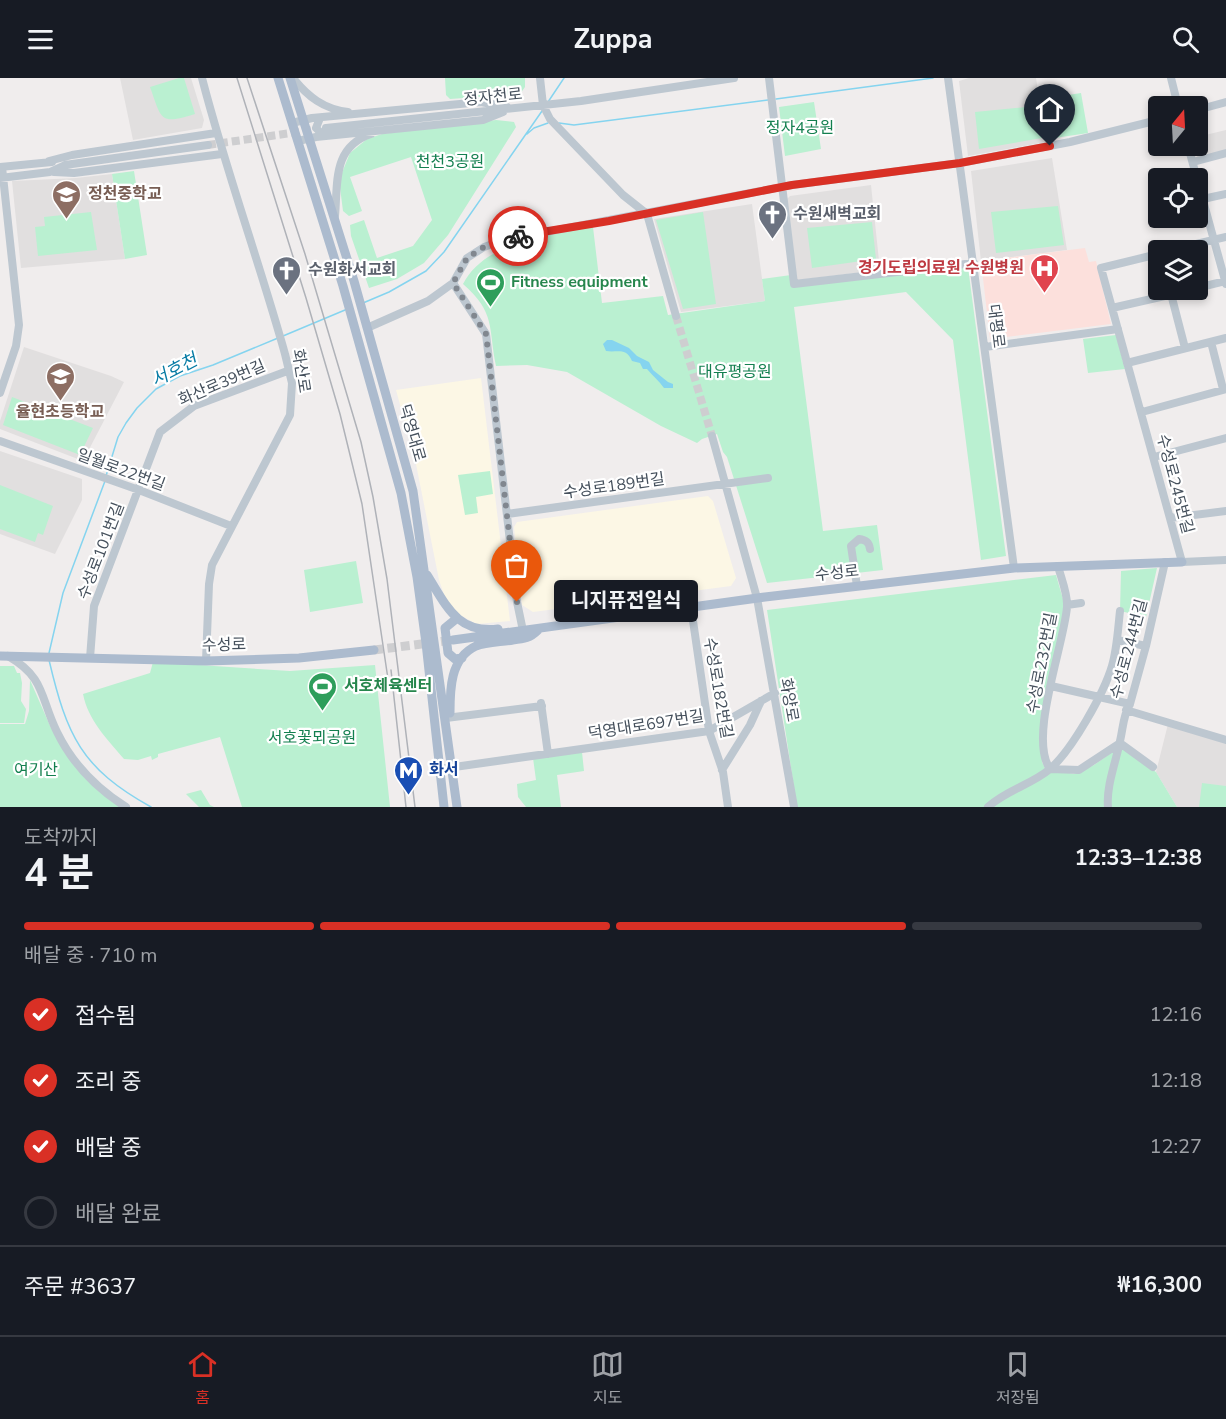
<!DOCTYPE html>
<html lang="ko">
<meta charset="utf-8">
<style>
:root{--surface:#171b24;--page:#242831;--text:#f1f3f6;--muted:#9ea1a6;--line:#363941;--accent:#d93025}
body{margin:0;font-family:"Nunito Sans","Noto Sans KR",sans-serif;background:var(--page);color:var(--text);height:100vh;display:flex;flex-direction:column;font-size:22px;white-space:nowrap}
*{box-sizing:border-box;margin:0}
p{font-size:20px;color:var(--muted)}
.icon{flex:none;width:33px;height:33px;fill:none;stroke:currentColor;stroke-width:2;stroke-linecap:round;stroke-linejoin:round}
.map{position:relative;height:729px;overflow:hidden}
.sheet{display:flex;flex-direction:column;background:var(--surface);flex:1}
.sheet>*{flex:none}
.needle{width:39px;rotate:18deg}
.controls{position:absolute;left:1148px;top:18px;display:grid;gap:12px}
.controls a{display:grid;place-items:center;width:60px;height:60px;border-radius:6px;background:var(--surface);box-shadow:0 3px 9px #0003;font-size:30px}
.pin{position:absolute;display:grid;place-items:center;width:51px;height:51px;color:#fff;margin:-62px -26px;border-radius:50% 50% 50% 0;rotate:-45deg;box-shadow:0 0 6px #0007}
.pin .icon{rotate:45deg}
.courier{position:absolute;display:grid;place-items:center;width:60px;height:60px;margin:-30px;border:4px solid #d93025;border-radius:50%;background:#fff;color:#222;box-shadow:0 2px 8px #0007}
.bubble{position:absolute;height:42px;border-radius:6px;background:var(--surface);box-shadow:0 3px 9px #0003;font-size:20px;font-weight:700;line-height:42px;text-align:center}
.headline em{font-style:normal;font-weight:700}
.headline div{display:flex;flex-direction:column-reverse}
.headline{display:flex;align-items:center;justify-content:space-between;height:102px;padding:0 24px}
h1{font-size:39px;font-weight:700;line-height:45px}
.bar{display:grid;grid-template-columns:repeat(4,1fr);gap:9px 6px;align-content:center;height:72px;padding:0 24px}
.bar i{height:8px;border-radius:4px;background:var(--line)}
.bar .current{background:var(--accent)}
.bar p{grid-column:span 4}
.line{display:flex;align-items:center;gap:15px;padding:0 24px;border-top:2px solid var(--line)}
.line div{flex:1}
ol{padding:0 24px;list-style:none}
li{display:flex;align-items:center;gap:18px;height:66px}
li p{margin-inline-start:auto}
li .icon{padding:6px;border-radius:50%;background:var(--accent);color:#fff;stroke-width:4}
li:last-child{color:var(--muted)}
li i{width:33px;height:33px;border:3px solid var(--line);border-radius:50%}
header{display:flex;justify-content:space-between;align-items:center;height:78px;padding:0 24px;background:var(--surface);font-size:27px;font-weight:700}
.tabs{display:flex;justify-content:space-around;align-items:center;height:84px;border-top:2px solid var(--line);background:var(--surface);font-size:16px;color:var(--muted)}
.tabs a{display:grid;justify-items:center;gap:3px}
.tabs .current{color:var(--accent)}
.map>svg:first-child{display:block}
.commercial{fill:#fcf7e5}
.education{fill:#e1dfdf}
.medical{fill:#fce0dc}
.green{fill:#baf0d1}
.water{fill:#85d4ef}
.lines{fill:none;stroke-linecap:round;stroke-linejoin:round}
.stream{stroke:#85d4ef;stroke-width:1.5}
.minor-tunnel{stroke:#ceced0;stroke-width:8;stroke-dasharray:8 4;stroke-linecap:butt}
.major-tunnel{stroke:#ceced0;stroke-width:9;stroke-dasharray:9 4.5;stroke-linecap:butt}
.minor{stroke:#bdc7d0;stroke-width:8}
.major{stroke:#acbbce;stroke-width:9}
.rail{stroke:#afb2b8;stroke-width:1.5}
.done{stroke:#81878f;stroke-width:6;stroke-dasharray:0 10.8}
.route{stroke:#d93025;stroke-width:8}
.labels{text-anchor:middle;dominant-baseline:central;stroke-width:4.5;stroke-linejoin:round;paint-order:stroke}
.street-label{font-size:16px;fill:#45505c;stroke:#fff}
.park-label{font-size:16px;fill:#137f4f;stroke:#fff}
.education-label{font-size:16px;font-weight:bold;fill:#785e54;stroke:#fff;text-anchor:start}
.worship-label{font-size:16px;font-weight:bold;fill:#5b616d;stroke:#fff;text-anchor:start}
.health-label{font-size:16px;font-weight:bold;fill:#be3a42;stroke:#fff;text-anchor:end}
.leisure-label{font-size:16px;font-weight:bold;fill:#27864d;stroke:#fff;text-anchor:start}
.transit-label{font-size:16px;font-weight:bold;fill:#164399;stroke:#fff;text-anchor:start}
.water-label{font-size:18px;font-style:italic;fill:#087ca5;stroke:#fff}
</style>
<header><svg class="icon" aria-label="menu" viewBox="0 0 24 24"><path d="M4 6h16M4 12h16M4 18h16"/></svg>Zuppa<svg class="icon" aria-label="search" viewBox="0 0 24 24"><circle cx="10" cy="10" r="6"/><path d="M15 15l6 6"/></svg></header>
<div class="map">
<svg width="1226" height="729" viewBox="0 0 1226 729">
<rect width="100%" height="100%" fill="#f0eded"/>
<path class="commercial" d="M481 300 510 543 477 546 456 535 445 519 439 502 415 381 396 312Z
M708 418 713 423 736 500 731 508 533 534 522 527 514 449 517 444Z"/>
<path class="education" d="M120 0H191L204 42 202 50 133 62Z
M969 0H1036L1046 64 968 78 959 3Z
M1226 52V74L1198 81 1194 68H1197V59Z
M1052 80 1067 172 981 183 971 93Z
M112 96 125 181 21 190 12 103 76 100Z
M871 107 880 192 797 202 786 122 790 118Z
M752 126 765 223 681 234 654 141Z
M24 269 111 298 124 304 83 383 0 351V343Z
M0 373 82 401V422L55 476 0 456Z
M1168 646 1226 664V729H1177L1156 694Z"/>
<path class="medical" d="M1085 170 1089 184 1096 183 1111 246 990 261 981 183Z"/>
<path class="green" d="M179 0H184L195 36C159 47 162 42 150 9Z
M445 0H525V9L520 16 450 21 446 17Z
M1081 15 1088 55 1055 60 1049 20Z
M814 24 821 71 785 78 779 29Z
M1037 28 1042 60 979 71 975 34Z
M496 42 514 44 516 49 448 157 424 185 397 201 369 210 351 158 350 147 364 142 377 180 413 168 432 142 411 79 350 99 362 133 349 138 343 133 339 102 350 75 367 61 382 56Z
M134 93 147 177 125 181 112 96Z
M1058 128 1064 167 996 175 991 134Z
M91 134 97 172 38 178 35 149 45 148 44 139Z
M703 134 716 226 683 231 656 142Z
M872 144 876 181 812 190 807 150Z
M593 149 602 225 663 218 668 237 765 223 762 201 791 197 792 208 968 189 1006 478 981 482 953 262 906 214 794 229 823 453 877 447 883 492 767 505 727 379 723 374 717 356 702 361 697 365 661 348 567 294 527 287 496 288C488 249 496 235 463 206 486 162 550 158 593 149Z
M1116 257 1125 291 1088 295 1083 261Z
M12 319 93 350 80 377 3 347Z
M490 393 493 416 476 419 478 435 465 437 458 397Z
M0 407 53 428 43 457 38 455 35 464 0 451Z
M356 483 363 525 310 534 304 492Z
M1157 490 1146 539 1120 533 1121 493Z
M1056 497 1065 528 1041 645 1042 684 1045 690 1074 696 1094 687 1121 668 1156 694 1177 729H797L767 532Z
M153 584 290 593 375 587 390 729H242L220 659 158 676V679L152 682 151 678 138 682 124 681C107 661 88 642 83 616L150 595Z
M0 588H14L17 595H20L22 605 21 623 26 631 24 645H0Z
M30 602 51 650 85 700 122 729H0V646H25L29 633Z
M582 674 584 693 557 697 561 729H526L518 719 517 706 536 702 533 680Z
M1202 705 1226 708V729H1199Z
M201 712 210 727 214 729H199L186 716Z"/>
<path class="water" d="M607 262H612L629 270 637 278 649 284 653 292 668 304 673 306V310H664C659 303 653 298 647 291H643L640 285 632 283C626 269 617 275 606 273L603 266Z"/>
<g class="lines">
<path class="stream" d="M776 21 933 0
M548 24 564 0
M559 45 574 47 768 22
M527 56 534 50 548 45
M363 225 389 214 426 193 444 174 542 33
M283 258 345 232
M106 398 118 359 126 345 137 330 156 311 180 298 213 287 278 260
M49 575 63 515 105 403
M49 582C67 658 81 690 151 729"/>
<path class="minor-tunnel" d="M208 67 312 52
M676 238 712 358"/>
<path class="major-tunnel" d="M374 572 453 562"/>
<path class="minor" d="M202 0C226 93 259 183 285 276L292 305 290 337 212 487 209 506 206 583
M293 0C308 19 324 31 348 34
M540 0 543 27 550 41 623 117 647 136
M769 0 794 206 974 185
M948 0 1014 490
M1171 0 1178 28
M1197 32 1226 24
M320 40 316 50 324 58
M292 45 312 40 481 24 507 29
M326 50 581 23 734 0
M298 63 316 59 483 42 503 34
M1188 68 1226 206
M49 83 72 77 216 55
M1193 84 1226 75
M0 89 52 84
M54 94 74 95 222 76
M0 100 50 94 65 87 208 67
M1203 121 1226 116
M647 136 676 238
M335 138C338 105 332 69 371 56
M1171 172 1226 159
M1158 176 1101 190 1182 484 1226 482
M453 205 486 256 517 524 522 548
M1197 210 1226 203
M1171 216 1185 270
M1112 230 1191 212
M367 250 428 223 453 205 467 180 484 169 504 162 792 107 960 85 1070 64 1158 42
M1211 264 1223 311
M985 269 1118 251
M1127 285 1226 260
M0 315 16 268 19 247 2 89
M1142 334 1226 311
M712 358 757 520 794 729
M0 363 139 412 231 448
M1154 379 1226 360
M507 436 768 400
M1170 440 1226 433
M857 508 851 468 859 461C866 462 869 464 870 471
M1067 527 1081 525
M691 529 709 653 723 694 728 729
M1117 562 1146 568
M8 578C46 600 40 620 57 654 73 687 96 710 126 729
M90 580 94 528 160 354 194 328 290 292
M1051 608 1130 626
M541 625 548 676
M1126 632 1226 662
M446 640 542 628
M440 691 709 653 775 615
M1050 691C1028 660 1064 567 1067 529 1068 516 1061 500 1058 488
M1050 691 1079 692 1120 665 1153 689
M722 692 750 647 761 623
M988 729C1006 712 1031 707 1050 691 1072 672 1104 615 1112 588 1117 571 1118 551 1120 533
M1108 729C1106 708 1116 684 1120 663 1123 651 1123 637 1130 626L1146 568 1165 484"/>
<path class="major" d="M278 0 343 208 401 415 417 499 426 565 444 729
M290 0 354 203 413 413 457 729
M427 497C446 527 457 556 498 551
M456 541 445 550 448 575 455 581 462 580
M453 562 765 519 1014 490 1182 484
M0 578 206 583 299 580 374 572
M450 635C450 612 450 580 476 568 486 564 502 564 513 562 524 561 530 560 538 552"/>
<path class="rail" d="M237 0 306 220 340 336 362 426 388 601
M247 0 305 176 361 364 373 419 387 501 415 729
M391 592 406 729"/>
</g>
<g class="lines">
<path class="done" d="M517 524 486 256 453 205 467 180 484 169 518 158"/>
<path class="route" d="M518 158 609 143 792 107 960 85 1050 68"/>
</g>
<defs>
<symbol id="school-pin" viewBox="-11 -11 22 30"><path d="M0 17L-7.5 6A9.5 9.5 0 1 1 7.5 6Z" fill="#8d6e63" stroke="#fff"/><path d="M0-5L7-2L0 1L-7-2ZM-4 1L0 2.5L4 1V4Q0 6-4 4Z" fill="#fff"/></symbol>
<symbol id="church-pin" viewBox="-11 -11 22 30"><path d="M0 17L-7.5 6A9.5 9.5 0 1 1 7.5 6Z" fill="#6b7280" stroke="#fff"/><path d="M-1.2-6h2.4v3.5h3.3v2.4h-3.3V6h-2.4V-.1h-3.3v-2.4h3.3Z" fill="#fff"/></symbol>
<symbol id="hospital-pin" viewBox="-11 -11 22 30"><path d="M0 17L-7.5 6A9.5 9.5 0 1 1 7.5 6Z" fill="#e0444e" stroke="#fff"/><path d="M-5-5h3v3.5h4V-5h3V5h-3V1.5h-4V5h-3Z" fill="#fff"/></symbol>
<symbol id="stadium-pin" viewBox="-11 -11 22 30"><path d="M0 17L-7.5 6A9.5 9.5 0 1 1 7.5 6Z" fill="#2e9e5b" stroke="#fff"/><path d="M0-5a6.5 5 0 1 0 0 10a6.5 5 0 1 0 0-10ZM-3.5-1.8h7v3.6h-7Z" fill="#fff"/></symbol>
<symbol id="metro-pin" viewBox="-11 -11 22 30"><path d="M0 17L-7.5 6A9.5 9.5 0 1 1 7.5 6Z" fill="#1a4fb4" stroke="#fff"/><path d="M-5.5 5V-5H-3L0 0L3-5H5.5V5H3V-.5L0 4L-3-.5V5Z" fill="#fff"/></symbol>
</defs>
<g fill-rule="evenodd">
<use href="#school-pin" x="50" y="100" width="33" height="45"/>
<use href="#church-pin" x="756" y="120" width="33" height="45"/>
<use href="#hospital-pin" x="1028" y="174" width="33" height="45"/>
<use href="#church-pin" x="270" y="176" width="33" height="45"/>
<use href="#stadium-pin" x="474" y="188" width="33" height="45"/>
<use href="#school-pin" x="44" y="282" width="33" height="45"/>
<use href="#stadium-pin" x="306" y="592" width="33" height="45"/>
<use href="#metro-pin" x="392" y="676" width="33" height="45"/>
</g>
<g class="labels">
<g class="street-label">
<text transform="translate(493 19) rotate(-6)">정자천로</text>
<text transform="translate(996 248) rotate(83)">대평로</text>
<text transform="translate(301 293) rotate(81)">화산로</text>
<text transform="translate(222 305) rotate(-23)">화산로39번길</text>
<text transform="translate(412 355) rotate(74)">덕영대로</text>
<text transform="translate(121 392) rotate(20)">일월로22번길</text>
<text transform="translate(1175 406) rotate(75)">수성로245번길</text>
<text transform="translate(614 408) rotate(-8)">수성로189번길</text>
<text transform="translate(101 473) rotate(-69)">수성로101번길</text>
<text transform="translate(837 495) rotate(-6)">수성로</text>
<text transform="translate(224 567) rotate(-1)">수성로</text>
<text transform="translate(1129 571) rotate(-75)">수성로244번길</text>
<text transform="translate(1042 585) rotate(-79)">수성로232번길</text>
<text transform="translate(718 610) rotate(80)">수성로182번길</text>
<text transform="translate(789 622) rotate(80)">화양로</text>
<text transform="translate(646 647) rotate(-9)">덕영대로697번길</text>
</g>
<g class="park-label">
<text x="800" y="50">정자4공원</text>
<text x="450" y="84">천천3공원</text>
<text x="735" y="294">대유평공원</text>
<text x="312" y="660">서호꽃뫼공원</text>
<text x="36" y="692">여기산</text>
</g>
<g class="education-label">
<text x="88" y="116">정천중학교</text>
<text x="60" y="334" text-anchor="middle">율현초등학교</text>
</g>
<g class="worship-label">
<text x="793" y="136">수원새벽교회</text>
<text x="308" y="192">수원화서교회</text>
</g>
<g class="health-label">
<text x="1024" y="190">경기도립의료원 수원병원</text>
</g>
<g class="leisure-label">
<text x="511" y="204">Fitness equipment</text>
<text x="344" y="608">서호체육센터</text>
</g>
<g class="transit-label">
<text x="429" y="692">화서</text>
</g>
<g class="water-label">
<text transform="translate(174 292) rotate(-28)">서호천</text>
</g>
</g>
</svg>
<div class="controls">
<a><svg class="needle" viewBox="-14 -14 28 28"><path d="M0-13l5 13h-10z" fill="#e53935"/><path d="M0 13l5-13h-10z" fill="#9ea1a6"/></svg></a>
<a><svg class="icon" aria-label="locate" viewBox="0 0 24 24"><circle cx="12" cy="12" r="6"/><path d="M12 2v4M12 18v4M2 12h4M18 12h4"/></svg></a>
<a><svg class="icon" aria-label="layers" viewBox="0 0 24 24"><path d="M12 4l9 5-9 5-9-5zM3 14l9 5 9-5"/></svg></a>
</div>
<div class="pin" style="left:517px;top:524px;background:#ea580c"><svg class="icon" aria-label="bag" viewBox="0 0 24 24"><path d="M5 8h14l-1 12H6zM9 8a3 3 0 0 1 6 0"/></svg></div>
<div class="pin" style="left:1050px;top:68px;background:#1f2937"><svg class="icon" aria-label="home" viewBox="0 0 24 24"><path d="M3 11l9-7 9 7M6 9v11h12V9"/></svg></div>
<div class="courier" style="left:518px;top:158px"><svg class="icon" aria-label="bike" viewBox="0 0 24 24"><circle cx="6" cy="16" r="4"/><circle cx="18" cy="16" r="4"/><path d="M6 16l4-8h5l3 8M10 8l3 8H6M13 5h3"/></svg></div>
<div class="bubble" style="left:554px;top:502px;width:144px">니지퓨전일식</div>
</div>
<section class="sheet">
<div class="headline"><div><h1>4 분</h1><p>도착까지</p></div><em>12:33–12:38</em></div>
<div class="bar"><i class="current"></i><i class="current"></i><i class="current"></i><i></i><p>배달 중 · 710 m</p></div>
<ol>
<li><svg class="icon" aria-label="check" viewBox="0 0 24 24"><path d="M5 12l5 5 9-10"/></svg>접수됨<p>12:16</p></li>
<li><svg class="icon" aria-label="check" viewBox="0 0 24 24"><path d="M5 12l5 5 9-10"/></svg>조리 중<p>12:18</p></li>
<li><svg class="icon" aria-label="check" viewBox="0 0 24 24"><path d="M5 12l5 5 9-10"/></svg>배달 중<p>12:27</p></li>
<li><i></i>배달 완료</li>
</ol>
<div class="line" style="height:78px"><div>주문 #3637</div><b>₩16,300</b></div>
</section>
<nav class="tabs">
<a class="current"><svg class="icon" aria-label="home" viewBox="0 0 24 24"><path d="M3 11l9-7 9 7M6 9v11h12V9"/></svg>홈</a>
<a><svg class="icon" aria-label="map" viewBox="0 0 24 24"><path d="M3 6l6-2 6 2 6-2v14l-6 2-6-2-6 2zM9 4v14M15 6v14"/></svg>지도</a>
<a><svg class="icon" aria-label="saved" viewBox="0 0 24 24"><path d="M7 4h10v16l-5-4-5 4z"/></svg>저장됨</a>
</nav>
